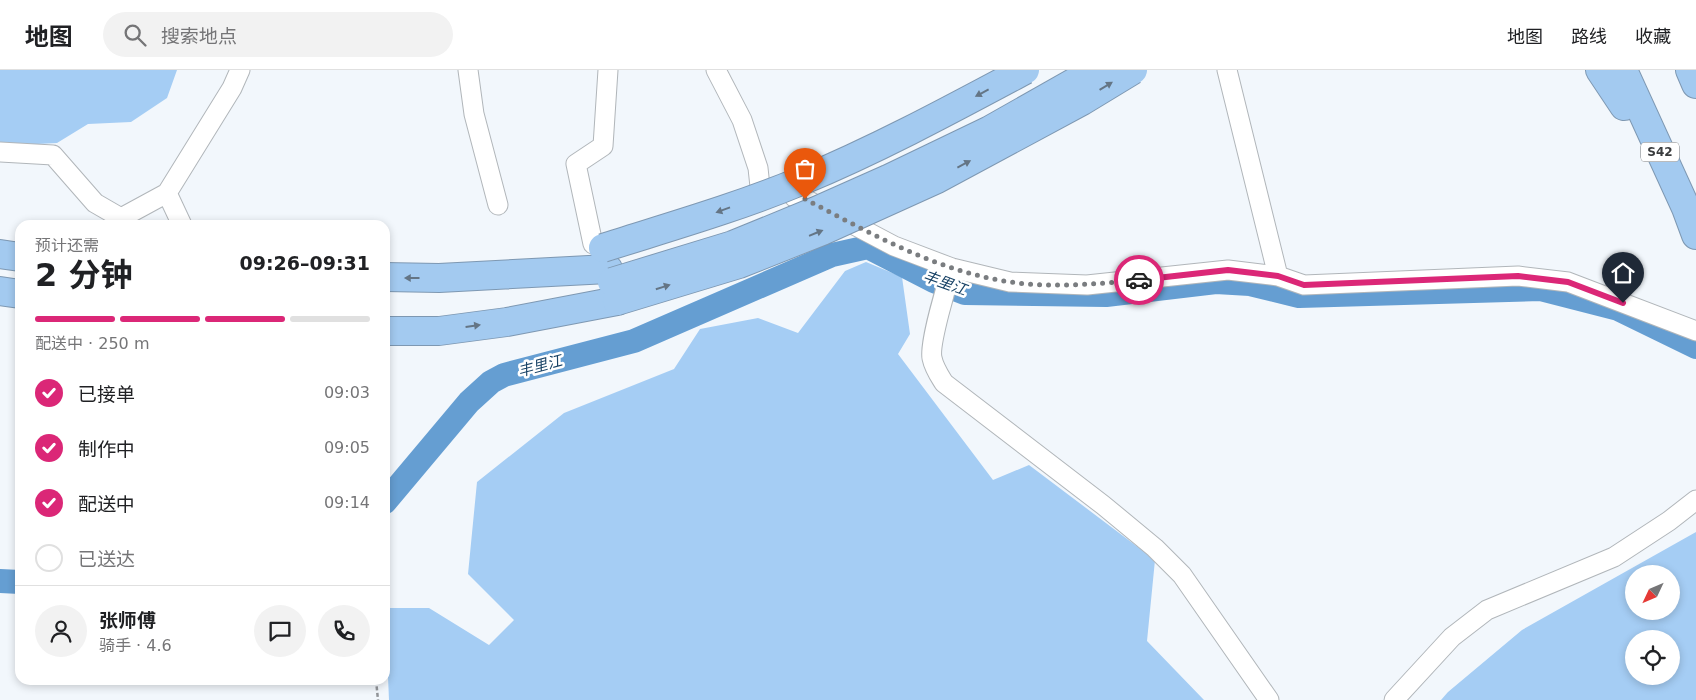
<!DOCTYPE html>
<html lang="zh">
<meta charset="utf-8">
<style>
:root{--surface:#fff;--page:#f2f2f2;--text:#202124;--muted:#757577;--line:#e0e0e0;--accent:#db2777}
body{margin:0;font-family:"DejaVu Sans","Noto Sans SC",sans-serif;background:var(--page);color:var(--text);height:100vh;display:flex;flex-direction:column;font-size:19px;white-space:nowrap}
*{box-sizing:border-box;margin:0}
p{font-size:16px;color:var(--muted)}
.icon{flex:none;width:28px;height:28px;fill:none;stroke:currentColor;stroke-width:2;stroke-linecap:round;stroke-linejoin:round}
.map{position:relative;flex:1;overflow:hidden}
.side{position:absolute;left:15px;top:150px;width:375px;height:465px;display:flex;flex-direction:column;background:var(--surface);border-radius:15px;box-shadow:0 2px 8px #0003}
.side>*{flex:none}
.needle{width:32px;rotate:226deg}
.controls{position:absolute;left:1625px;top:495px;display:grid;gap:10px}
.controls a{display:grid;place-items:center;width:55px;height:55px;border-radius:50%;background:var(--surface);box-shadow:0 2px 8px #0003;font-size:25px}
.pin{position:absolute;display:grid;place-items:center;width:42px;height:42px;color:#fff;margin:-51px -21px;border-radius:50% 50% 50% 0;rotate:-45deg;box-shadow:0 0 5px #0007}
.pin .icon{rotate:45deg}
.courier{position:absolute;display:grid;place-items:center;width:50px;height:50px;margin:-25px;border:4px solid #db2777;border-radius:50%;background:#fff;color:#222;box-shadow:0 1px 6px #0007}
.headline em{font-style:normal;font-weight:700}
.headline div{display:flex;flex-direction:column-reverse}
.headline{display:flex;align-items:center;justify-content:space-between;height:85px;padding:0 20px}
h1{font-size:32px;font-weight:700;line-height:38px}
.bar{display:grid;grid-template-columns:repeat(4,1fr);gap:8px 5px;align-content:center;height:60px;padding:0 20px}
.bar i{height:6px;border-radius:4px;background:var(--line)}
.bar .current{background:var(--accent)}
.bar p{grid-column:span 4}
.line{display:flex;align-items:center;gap:12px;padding:0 20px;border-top:1px solid var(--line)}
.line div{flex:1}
.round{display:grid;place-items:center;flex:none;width:52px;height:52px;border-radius:26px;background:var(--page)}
ol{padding:0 20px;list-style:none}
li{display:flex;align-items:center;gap:15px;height:55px}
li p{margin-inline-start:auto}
li .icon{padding:5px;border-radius:50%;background:var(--accent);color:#fff;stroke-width:4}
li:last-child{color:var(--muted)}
li i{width:28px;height:28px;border:2px solid var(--line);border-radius:50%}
header{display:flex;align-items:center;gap:30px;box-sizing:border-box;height:70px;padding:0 25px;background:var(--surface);border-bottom:1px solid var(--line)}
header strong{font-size:24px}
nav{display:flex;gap:28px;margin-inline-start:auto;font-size:18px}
.search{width:350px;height:45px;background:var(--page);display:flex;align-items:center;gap:12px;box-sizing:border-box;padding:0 18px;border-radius:28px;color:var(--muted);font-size:19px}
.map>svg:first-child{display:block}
.green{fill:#a5cdf4;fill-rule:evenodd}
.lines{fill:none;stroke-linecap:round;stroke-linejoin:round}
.stream{stroke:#659ed2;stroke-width:4}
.river{stroke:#659ed2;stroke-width:24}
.minor-casing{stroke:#b1b6ba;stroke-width:21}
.highway-casing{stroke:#7e98b2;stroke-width:30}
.path{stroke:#929599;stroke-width:2.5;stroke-dasharray:4 2.5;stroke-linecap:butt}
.minor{stroke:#fff;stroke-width:19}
.highway{stroke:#a3caf0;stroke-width:28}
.highway-bridge-casing{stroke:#7e98b2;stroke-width:30;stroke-linecap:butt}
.highway-bridge{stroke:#a3caf0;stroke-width:28}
.oneway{fill:#647585}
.done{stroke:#7a7d80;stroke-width:5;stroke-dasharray:0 9}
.route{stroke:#db2777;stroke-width:6}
.labels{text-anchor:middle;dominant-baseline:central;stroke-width:5;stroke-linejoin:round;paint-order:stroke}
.shield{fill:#fff;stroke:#757678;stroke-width:1}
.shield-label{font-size:12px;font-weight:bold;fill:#3a3c3e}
.water-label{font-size:15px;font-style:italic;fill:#194366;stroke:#fff}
</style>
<header>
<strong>地图</strong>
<div class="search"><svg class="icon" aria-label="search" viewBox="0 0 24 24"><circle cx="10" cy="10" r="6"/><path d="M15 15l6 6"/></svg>搜索地点</div>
<nav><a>地图</a><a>路线</a><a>收藏</a></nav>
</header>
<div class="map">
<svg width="1696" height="630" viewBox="0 0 1696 630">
<rect width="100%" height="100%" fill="#f2f7fc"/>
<path class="green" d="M0 0H177L167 28 131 52 88 54 57 73 0 76Z
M866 192 902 207 910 264 898 284 993 410 1029 395 1155 490 1147 571 1204 630H389L385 538H429L489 575 514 550 468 504 477 412 564 343 674 299 700 259 758 248 798 263 845 201Z
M1696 462V630H1441L1448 622 1522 560ZM1634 504H1671V541H1634ZM1634 569H1671V606H1634Z"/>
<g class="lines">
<path class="stream" d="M1289 221V224"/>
<path class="river" d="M385 432 469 332 491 312 504 305 634 271 832 185 868 177 934 211 965 223 1106 225 1216 212 1250 214 1299 226 1540 219 1618 239 1696 277
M0 511 20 512"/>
<defs>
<path id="minor" d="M468 0 474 44 498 135
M716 0 742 50 758 98 761 126
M1227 0 1278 206
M0 82 53 85 95 133 121 148 167 123 232 18 240 0
M167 123 182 155
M794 127 805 129 894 176 952 198 1010 212 1087 215 1228 200 1278 206 1304 215 1518 206 1568 212 1696 261
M593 174 576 94 603 76 608 0
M952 198C947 214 929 274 932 288 934 298 939 305 944 313L1103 435 1155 478 1182 505 1269 630
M1394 630 1452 567 1487 540 1614 487 1669 451 1696 430"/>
<path id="highway" d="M1600 0 1624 36
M1623 0 1686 138 1696 165
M1690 0 1696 14
M0 184 20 187
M385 207 439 208 608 199
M0 221 20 224
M385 261H439L507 252 617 231"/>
</defs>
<use href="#minor" class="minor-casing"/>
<use href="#highway" class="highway-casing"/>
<path class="path" d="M376 610 378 630"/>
<use href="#minor" class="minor"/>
<use href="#highway" class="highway"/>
<defs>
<path id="highway-bridge" d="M603 178C669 157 736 138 801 111 878 79 952 39 1025 0
M612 212 733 175 816 141 888 109 990 60 1096 0
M617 231 739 194 822 161 937 109 1082 31 1133 0"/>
</defs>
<use href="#highway-bridge" class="highway-bridge-casing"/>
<use href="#highway-bridge" class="highway-bridge"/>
</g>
<defs><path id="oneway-solid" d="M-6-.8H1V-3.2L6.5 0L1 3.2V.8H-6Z" transform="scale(1.25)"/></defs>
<g class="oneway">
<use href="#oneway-solid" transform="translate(1106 16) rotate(-31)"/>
<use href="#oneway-solid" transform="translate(982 23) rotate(152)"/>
<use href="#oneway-solid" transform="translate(964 94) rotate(-28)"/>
<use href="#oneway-solid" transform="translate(723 140) rotate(160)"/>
<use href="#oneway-solid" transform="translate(816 163) rotate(-22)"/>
<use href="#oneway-solid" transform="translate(412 208) rotate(-180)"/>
<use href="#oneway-solid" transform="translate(663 217) rotate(-17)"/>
<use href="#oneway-solid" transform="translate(473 256) rotate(-8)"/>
</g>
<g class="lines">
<path class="done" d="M805 129C870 163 936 201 1010 212 1051 218 1098 214 1139 210"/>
<path class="route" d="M1139 210 1228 200 1278 206 1304 215 1518 206 1568 212 1623 233"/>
</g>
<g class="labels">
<rect class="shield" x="1641" y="72.5" width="38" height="19" rx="4"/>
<g class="shield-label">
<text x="1660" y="82">S42</text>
</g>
<g class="water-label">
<text transform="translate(945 213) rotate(20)">丰里江</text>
<text transform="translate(540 296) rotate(-15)">丰里江</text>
</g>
</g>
</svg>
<div class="controls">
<a><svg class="needle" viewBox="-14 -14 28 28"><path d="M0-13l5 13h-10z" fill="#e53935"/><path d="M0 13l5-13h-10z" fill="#757577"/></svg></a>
<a><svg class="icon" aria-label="locate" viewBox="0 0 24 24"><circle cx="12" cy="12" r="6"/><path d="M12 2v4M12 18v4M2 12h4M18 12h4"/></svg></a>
</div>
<div class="pin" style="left:805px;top:129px;background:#ea580c"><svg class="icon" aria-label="bag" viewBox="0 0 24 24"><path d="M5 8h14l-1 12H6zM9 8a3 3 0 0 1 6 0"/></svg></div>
<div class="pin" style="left:1623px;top:233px;background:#1f2937"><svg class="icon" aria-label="home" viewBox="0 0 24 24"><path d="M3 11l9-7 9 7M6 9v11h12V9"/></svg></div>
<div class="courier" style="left:1139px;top:210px"><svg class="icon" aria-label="car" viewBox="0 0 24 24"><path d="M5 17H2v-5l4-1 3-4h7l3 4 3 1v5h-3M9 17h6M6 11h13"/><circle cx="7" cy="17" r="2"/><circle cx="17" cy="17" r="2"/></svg></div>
<section class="side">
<div class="headline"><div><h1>2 分钟</h1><p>预计还需</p></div><em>09:26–09:31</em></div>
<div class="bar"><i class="current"></i><i class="current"></i><i class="current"></i><i></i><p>配送中 · 250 m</p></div>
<ol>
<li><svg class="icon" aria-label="check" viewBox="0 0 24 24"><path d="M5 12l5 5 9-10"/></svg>已接单<p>09:03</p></li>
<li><svg class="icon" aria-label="check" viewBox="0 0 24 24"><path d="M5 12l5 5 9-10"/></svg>制作中<p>09:05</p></li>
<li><svg class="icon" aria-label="check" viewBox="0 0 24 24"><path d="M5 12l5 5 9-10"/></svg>配送中<p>09:14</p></li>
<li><i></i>已送达</li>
</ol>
<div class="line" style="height:90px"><a class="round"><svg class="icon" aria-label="person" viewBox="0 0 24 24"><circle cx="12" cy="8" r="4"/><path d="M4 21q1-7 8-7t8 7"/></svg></a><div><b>张师傅</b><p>骑手 · 4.6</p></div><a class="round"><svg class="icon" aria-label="chat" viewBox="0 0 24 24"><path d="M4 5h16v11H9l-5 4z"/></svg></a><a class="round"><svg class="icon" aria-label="phone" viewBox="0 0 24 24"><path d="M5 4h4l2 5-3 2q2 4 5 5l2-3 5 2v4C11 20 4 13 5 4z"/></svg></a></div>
</section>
</div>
